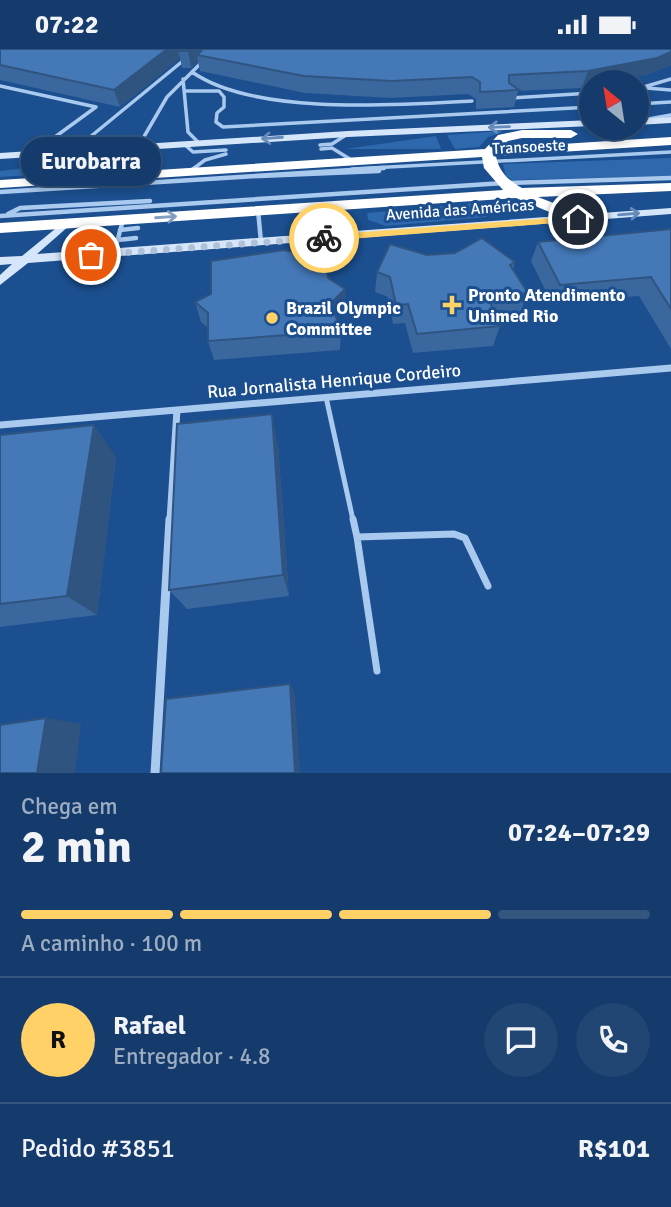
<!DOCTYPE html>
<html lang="pt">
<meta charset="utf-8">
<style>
:root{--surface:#143b6b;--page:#214673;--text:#f1f3f6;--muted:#9dadc1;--line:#33557e;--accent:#ffd166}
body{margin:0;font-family:Signika,sans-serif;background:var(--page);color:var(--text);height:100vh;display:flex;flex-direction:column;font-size:26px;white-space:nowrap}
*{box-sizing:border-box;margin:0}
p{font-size:23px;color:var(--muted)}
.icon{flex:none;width:38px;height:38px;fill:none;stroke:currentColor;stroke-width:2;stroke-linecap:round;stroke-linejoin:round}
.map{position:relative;height:724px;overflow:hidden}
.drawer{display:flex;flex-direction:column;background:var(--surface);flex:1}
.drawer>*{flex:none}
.needle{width:46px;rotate:330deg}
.tools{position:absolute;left:579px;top:21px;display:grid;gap:14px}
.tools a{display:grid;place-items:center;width:70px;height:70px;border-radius:50%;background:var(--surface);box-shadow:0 4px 10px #0003,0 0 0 2px var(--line);font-size:35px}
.pin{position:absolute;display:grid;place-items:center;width:60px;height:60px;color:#fff;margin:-30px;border:4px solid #fff;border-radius:50%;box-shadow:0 2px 7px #0007}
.courier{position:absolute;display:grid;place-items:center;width:70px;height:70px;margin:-35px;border:5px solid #ffd166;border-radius:50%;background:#fff;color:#222;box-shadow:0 2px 9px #0007}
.bubble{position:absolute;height:49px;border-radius:24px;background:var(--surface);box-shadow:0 4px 10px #0003,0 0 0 2px var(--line);font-size:23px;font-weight:700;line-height:49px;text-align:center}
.headline em{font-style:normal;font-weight:700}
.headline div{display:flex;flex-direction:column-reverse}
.headline{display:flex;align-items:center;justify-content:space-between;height:119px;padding:0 21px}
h1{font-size:46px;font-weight:700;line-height:52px}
.bar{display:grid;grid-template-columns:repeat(4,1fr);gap:10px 7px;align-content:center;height:84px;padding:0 21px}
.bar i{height:9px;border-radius:5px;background:var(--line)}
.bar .on{background:var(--accent)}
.bar p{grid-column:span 4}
.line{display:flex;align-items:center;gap:18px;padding:0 21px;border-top:2px solid var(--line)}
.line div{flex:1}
.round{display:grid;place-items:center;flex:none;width:74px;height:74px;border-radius:37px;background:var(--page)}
.status{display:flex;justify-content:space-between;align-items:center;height:49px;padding:0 35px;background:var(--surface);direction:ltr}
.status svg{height:19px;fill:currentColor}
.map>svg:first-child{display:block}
.green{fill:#2e69ad}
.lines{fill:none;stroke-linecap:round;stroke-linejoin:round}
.lane-far3{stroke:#a9c9ee;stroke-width:3.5}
.lane-far2{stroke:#a9c9ee;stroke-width:4.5}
.lane-far1{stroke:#a9c9ee;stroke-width:5}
.lane{stroke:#a9c9ee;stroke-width:7}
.street-far1{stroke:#a9c9ee;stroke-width:7}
.street{stroke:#a9c9ee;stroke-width:9}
.secondary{fill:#d6e6fa;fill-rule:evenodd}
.highway{fill:#fff;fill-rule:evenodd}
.wall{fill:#3a679d}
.shaded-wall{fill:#305480}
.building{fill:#4478b7;stroke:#305480;stroke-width:2}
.oneway{stroke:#668bba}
.oneway2{stroke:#829ec1}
.route{fill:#ffd166}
.done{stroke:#afc1d8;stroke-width:7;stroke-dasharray:0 12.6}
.poi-dot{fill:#ffd166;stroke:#1b4f8f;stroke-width:2.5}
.labels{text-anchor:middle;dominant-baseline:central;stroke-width:6;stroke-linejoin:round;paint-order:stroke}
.far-street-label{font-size:16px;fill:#fff;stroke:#1b4f8f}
.poi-label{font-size:18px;font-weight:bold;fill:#fff;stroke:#1b4f8f;text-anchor:start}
.street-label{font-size:18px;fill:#fff;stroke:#1b4f8f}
</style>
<div class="status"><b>07:22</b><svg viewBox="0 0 49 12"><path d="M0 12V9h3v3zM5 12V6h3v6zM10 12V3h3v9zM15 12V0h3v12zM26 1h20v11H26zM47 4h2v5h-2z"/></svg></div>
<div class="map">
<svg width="671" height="724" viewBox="0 0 671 724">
<rect width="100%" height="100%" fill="#1b4f8f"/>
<path class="green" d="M501 82 503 83 488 88 479 98 455 100 447 86Z
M436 87 441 100H345Z
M99 107 80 123 0 128V122L18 120 52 110Z
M671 109V127L512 131 506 127 503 115Z
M477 154 487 168 386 177 368 171 367 164Z"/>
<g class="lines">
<path class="lane-far3" d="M192 23C255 67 397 56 472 52
M183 30 188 83 199 94
M0 37 96 58
M646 39 671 41
M637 40 671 30
M186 42H219L224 48V58L217 64 216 73 223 78 592 58
M511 49 592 44
M637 55 671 53
M637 72 671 66
M184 95 193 103 226 101
M320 96 332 95 346 86
M138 98 167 48 202 13
M321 100 332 99 353 112
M73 102 184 11
M33 104 96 58
M193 120 205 111 226 105
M352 120 671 103"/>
<path class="lane-far2" d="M189 123 195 119
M260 127 379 122
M0 143 384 119
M258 161 261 193
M8 165 20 159 150 152
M0 167 504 134 671 129
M120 181 138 179
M118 191 136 189
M114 204 123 171"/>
<path class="lane-far1" d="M326 348 353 471"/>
<path class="lane" d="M353 470 357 488 454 485 465 489 488 537
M357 488 377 622"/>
<path class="street-far1" d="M0 376 671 319
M170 471 177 361"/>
<path class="street" d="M155 724 170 470"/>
<path class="secondary" d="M671 68V74L637 76V70Z
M592 71V77L348 88 0 110V104L348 82Z
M671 159V165L28 214 0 236V226L12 215 0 216V208L22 207 66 171 70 172V176L37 205Z"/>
<path class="highway" d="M522 81H571L578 85 571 89H522L508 92 499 99 671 88V96L496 107C499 123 508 131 522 139L671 134V142L538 148 584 166 586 170 578 175 516 149 0 184V174L503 141 484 119 482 108 0 139V131L485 100 498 86Z"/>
</g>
<path class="wall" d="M0 0H671V16L649 25 609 33H592L582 39 518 42 514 58 476 60V50L468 45 391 49 305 44 200 22 198 13 191 19H182L180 9 120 58 0 31Z
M671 180V300L639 247 552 255 531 212 538 193Z
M427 206 515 213 513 220 528 244 520 264 496 266 500 277 493 297 413 304 405 274 393 275 388 248 375 243 377 223Z
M328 229 345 240 344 261 336 269 341 282 340 301 214 311 208 292V279L201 273 195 253Z
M0 386 116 408 97 566 0 578Z
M278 397 289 547 187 560 169 541Z"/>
<path class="shaded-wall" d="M167 0H214L197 6 198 13 191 19 188 2H178L180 9 120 58 114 41Z
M671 3V16L649 25 609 33H592V37L582 39 588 22Z
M345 240 344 261 331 275V254Z
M272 365 278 397 289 547 283 526Z
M94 376 116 408 97 566 67 547Z
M290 635 295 645 300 724H295Z
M46 669 81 675 75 724H37Z"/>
<path class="building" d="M0 0H167L114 41 0 16Z
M181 0H191L188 2H178Z
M203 0H671V3L657 9 588 22 509 26V34L519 41 480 43V33L472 28 392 32 304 27 197 6Z
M671 180V260L651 228 560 236 538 193Z
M482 189 515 213 510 216 528 244 488 248 500 277 417 285 408 255 396 256 390 228 377 223 390 195 427 206 455 204Z
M284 201 304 205 325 203 328 229 345 240 331 254 341 282 208 292V264L195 253 211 245V212Z
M272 365 283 526 169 541 177 375Z
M94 376 67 547 0 555V386Z
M290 635 295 724H161L166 650Z
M46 669 37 724H0V676Z"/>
<defs><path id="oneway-shaft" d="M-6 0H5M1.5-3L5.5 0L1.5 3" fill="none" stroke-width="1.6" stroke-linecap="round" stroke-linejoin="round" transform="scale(1.75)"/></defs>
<g class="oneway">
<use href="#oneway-shaft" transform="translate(499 78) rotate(178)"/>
<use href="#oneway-shaft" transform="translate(272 89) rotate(176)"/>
<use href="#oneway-shaft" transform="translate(629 165) rotate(-5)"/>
</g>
<use class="oneway2" href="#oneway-shaft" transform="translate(166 168) rotate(-4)"/>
<path class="route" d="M578 167 581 172 324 192 320 189 324 186Z"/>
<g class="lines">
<path class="done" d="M91 206 324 189"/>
</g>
<g class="poi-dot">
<path d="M448.5 245.5h7v7h7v7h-7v7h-7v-7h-7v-7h7z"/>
<circle cx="272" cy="269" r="7"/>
</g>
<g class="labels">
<g class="far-street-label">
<text transform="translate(529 98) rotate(-3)">Transoeste</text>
<text transform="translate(460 161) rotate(-4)">Avenida das Américas</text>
</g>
<g class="poi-label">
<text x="468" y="246">Pronto Atendimento<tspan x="468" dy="21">Unimed Rio</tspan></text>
<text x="286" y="259">Brazil Olympic<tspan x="286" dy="21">Committee</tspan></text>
</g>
<g class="street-label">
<text transform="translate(334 332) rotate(-5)">Rua Jornalista Henrique Cordeiro</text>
</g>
</g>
</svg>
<div class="tools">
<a><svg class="needle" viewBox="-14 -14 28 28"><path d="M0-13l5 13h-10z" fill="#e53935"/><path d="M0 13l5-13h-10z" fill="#9dadc1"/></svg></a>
</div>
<div class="pin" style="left:91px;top:206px;background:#ea580c"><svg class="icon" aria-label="bag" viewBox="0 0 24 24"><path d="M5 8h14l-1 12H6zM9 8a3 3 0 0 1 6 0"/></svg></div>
<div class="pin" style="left:578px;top:170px;background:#1f2937"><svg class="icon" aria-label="home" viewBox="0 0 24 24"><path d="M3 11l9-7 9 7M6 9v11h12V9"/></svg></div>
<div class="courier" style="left:324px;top:189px"><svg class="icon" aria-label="bike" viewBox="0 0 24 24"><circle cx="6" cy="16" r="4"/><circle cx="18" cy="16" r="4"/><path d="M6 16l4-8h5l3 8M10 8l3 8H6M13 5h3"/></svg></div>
<div class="bubble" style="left:21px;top:88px;width:140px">Eurobarra</div>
</div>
<section class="drawer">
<div class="headline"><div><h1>2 min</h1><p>Chega em</p></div><em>07:24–07:29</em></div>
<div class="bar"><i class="on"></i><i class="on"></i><i class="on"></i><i></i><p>A caminho · 100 m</p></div>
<div class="line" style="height:126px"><b class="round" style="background:var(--accent);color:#111">R</b><div><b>Rafael</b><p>Entregador · 4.8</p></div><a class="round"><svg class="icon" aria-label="chat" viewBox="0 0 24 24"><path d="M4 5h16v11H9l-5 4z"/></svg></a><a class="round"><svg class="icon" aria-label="phone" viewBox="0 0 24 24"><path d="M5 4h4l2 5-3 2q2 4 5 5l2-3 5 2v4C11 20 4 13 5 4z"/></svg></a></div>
<div class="line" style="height:91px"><div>Pedido #3851</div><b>R$101</b></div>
</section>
